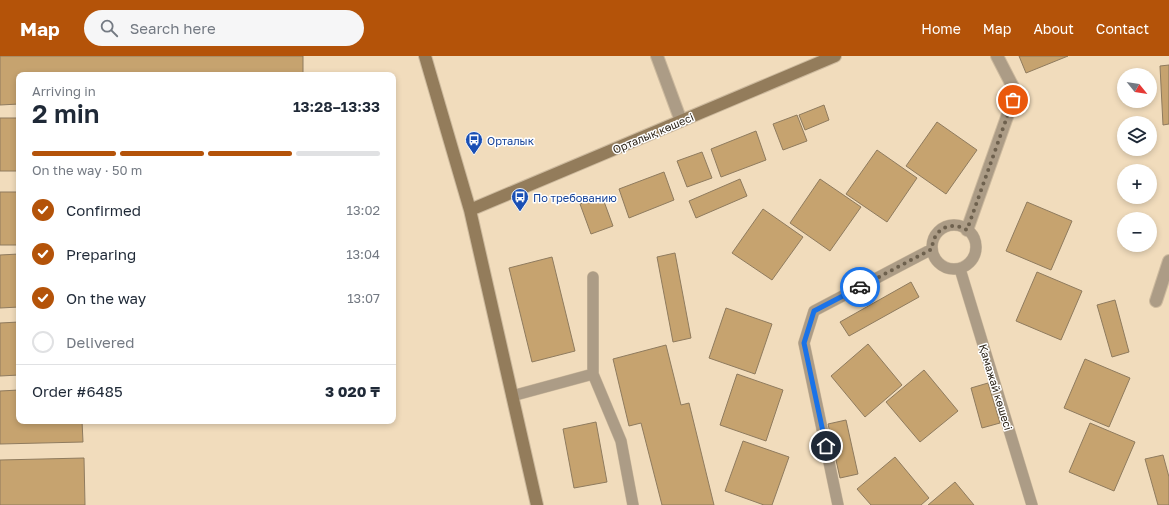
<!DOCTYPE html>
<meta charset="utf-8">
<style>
:root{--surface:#fff;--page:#f6f6f7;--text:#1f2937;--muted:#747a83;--line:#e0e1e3;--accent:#b45309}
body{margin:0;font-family:"Golos Text",sans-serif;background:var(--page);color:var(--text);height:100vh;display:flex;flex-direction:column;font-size:15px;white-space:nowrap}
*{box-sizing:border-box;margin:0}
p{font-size:13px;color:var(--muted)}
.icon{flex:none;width:22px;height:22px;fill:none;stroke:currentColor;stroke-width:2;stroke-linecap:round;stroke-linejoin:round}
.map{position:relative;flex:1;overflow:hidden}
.drawer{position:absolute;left:16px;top:16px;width:380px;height:352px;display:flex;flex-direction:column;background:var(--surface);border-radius:8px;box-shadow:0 2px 6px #0003}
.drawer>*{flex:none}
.needle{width:26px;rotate:120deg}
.fabs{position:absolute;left:1117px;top:12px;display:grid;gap:8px}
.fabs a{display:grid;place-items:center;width:40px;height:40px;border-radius:50%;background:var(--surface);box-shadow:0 2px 6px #0003;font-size:20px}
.pin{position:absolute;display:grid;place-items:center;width:34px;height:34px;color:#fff;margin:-17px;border:2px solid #fff;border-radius:50%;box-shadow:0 1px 4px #0007}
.courier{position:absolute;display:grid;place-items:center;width:40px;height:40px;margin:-20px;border:3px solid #1a73e8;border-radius:50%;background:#fff;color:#222;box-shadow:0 1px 5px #0007}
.headline em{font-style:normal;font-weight:600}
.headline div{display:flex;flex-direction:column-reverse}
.headline{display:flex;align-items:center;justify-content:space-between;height:68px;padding:0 16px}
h1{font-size:26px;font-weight:600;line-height:30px}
.bar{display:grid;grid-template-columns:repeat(4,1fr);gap:6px 4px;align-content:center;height:48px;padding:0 16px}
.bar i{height:5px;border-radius:3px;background:var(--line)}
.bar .current{background:var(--accent)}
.bar p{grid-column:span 4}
.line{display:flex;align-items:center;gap:10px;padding:0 16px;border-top:1px solid var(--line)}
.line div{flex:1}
ol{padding:0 16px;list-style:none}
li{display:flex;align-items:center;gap:12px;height:44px}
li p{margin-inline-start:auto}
li .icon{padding:4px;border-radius:50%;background:var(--accent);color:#fff;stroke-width:4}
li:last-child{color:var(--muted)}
li i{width:22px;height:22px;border:2px solid var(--line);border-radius:50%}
header{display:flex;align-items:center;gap:24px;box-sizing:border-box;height:56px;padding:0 20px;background:var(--accent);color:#fff}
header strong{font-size:19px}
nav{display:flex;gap:22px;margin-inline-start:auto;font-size:14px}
.search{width:280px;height:36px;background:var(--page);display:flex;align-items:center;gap:10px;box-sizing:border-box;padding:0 14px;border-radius:22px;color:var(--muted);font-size:15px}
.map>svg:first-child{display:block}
.building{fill:#c6a36f;stroke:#8f7b5e}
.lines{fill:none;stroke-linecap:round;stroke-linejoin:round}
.service-casing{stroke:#cdba9e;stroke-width:12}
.minor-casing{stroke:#cdba9e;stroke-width:14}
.secondary-casing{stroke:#cdba9e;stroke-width:14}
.service{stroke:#ac9c86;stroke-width:11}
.minor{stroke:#ac9c86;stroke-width:12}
.secondary{stroke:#937c5b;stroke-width:12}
.done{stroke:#6e614e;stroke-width:4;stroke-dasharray:0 7.2}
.route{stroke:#1a73e8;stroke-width:5}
.labels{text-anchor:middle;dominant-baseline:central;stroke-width:3;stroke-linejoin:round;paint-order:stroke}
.street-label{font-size:11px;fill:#271f13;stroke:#fff}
.transit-label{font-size:11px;fill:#164399;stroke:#fff;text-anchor:start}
</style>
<header>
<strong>Map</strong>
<div class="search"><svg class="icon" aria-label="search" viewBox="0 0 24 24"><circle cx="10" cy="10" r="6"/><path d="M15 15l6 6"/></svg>Search here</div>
<nav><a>Home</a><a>Map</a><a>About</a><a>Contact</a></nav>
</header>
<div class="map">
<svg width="1169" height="449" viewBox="0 0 1169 449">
<rect width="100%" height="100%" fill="#f1dcbc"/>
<path class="building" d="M0 0H303V19H19V48L0 49Z
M1019 0H1068L1026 17Z
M1169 9V68L1163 69 1160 10Z
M824 49 829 64 805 74 799 59Z
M797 59 807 85 783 94 773 68Z
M0 62H19V115H0Z
M937 66 977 94 946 138 906 110Z
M756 75 766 104 721 121 711 93Z
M877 94 917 122 887 166 846 138Z
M702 96 712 122 687 131 677 105Z
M664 116 674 144 629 162 619 133Z
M740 123 747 140 696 162 689 145Z
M820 123 861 151 830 195 790 167Z
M0 136H19V189H0Z
M602 140 613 170 591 178 580 148Z
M1027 146 1072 165 1051 214 1006 195Z
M763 153 803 181 772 224 732 197Z
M675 197 691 282 673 286 657 201Z
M19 198V251L0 252V199Z
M552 201 575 295 532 306 509 212Z
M1037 216 1082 235 1061 284 1016 265Z
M911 226 919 241 849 280 840 266Z
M1115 244 1129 296 1112 301 1097 249Z
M726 252 772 268 755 318 709 302Z
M19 266V319L0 320V267Z
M868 288 902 329 865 361 831 320Z
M666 289 681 349 689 347 714 449H662L641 367 629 370 613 303Z
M1085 303 1130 322 1109 371 1064 352Z
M924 314 958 355 920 386 886 346Z
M737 318 783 334 766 385 720 369Z
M988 327 1000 367 982 372 971 332Z
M19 334V365H82L83 386 0 388V335Z
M846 364 858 418 840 422 828 368Z
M596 366 607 426 574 432 563 373Z
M1090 367 1135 386 1114 435 1069 416Z
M743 385 789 401 772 449H764L725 435Z
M1163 399 1169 421V449H1158L1145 403Z
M895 401 929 442 921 449H871L857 433Z
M84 402 85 449H0V404Z
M955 426 974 449H928Z"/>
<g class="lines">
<defs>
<path id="service" d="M932 191a22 22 0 1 1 44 0a22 22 0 1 1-44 0Z
M960 213 1032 449
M593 221V318L621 385 633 449
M512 340 593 318
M838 449 804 287 814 255 932 193"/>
<path id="minor" d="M657 0 681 65
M967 174 1013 44V31L997 0
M1156 245 1169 205"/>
<path id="secondary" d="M425 0 470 154 537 449
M470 154 835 0"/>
</defs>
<use href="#service" class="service-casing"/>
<use href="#minor" class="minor-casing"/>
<use href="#secondary" class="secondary-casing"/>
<use href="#service" class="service"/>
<use href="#minor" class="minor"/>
<use href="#secondary" class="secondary"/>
</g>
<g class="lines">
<path class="done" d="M860 231 932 193C933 173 950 164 967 174L1013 44"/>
<path class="route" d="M826 390 804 287 814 255 860 231"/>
</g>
<defs>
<symbol id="bus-pin" viewBox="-11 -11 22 30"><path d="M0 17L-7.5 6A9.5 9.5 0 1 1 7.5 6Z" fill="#1a4fb4" stroke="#fff"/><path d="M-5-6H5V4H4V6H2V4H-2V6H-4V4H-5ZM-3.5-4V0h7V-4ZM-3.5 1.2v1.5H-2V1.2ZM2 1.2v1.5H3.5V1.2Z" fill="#fff"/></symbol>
</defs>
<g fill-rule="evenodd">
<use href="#bus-pin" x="464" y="74" width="20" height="27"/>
<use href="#bus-pin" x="510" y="131" width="20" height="27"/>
</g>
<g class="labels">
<g class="street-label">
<text transform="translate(653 77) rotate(-23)">Орталық көшесі</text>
<text transform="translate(996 331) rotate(73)">Қамажай көшесі</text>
</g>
<g class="transit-label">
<text x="487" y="84">Орталык</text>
<text x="533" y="141">По требованию</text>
</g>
</g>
</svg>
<div class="fabs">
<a><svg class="needle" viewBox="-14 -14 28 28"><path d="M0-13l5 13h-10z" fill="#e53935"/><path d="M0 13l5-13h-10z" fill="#747a83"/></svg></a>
<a><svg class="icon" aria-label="layers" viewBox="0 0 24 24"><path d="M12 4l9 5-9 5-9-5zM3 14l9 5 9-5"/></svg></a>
<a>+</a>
<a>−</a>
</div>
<div class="pin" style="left:1013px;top:44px;background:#ea580c"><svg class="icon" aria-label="bag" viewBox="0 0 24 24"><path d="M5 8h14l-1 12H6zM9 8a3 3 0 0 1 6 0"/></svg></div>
<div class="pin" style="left:826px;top:390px;background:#1f2937"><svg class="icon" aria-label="home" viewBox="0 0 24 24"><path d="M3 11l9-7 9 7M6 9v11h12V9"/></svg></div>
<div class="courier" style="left:860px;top:231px"><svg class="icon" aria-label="car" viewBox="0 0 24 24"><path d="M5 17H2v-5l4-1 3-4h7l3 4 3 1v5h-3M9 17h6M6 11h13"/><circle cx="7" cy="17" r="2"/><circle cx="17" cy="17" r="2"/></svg></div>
<section class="drawer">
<div class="headline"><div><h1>2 min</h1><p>Arriving in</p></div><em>13:28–13:33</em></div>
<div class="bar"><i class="current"></i><i class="current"></i><i class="current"></i><i></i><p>On the way · 50 m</p></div>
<ol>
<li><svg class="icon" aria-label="check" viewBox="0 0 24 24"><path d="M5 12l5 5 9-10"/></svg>Confirmed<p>13:02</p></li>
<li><svg class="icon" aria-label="check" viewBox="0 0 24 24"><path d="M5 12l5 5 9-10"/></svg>Preparing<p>13:04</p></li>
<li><svg class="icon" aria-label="check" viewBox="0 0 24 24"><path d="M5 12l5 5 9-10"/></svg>On the way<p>13:07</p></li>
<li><i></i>Delivered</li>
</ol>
<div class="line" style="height:52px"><div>Order #6485</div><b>3 020 ₸</b></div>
</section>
</div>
